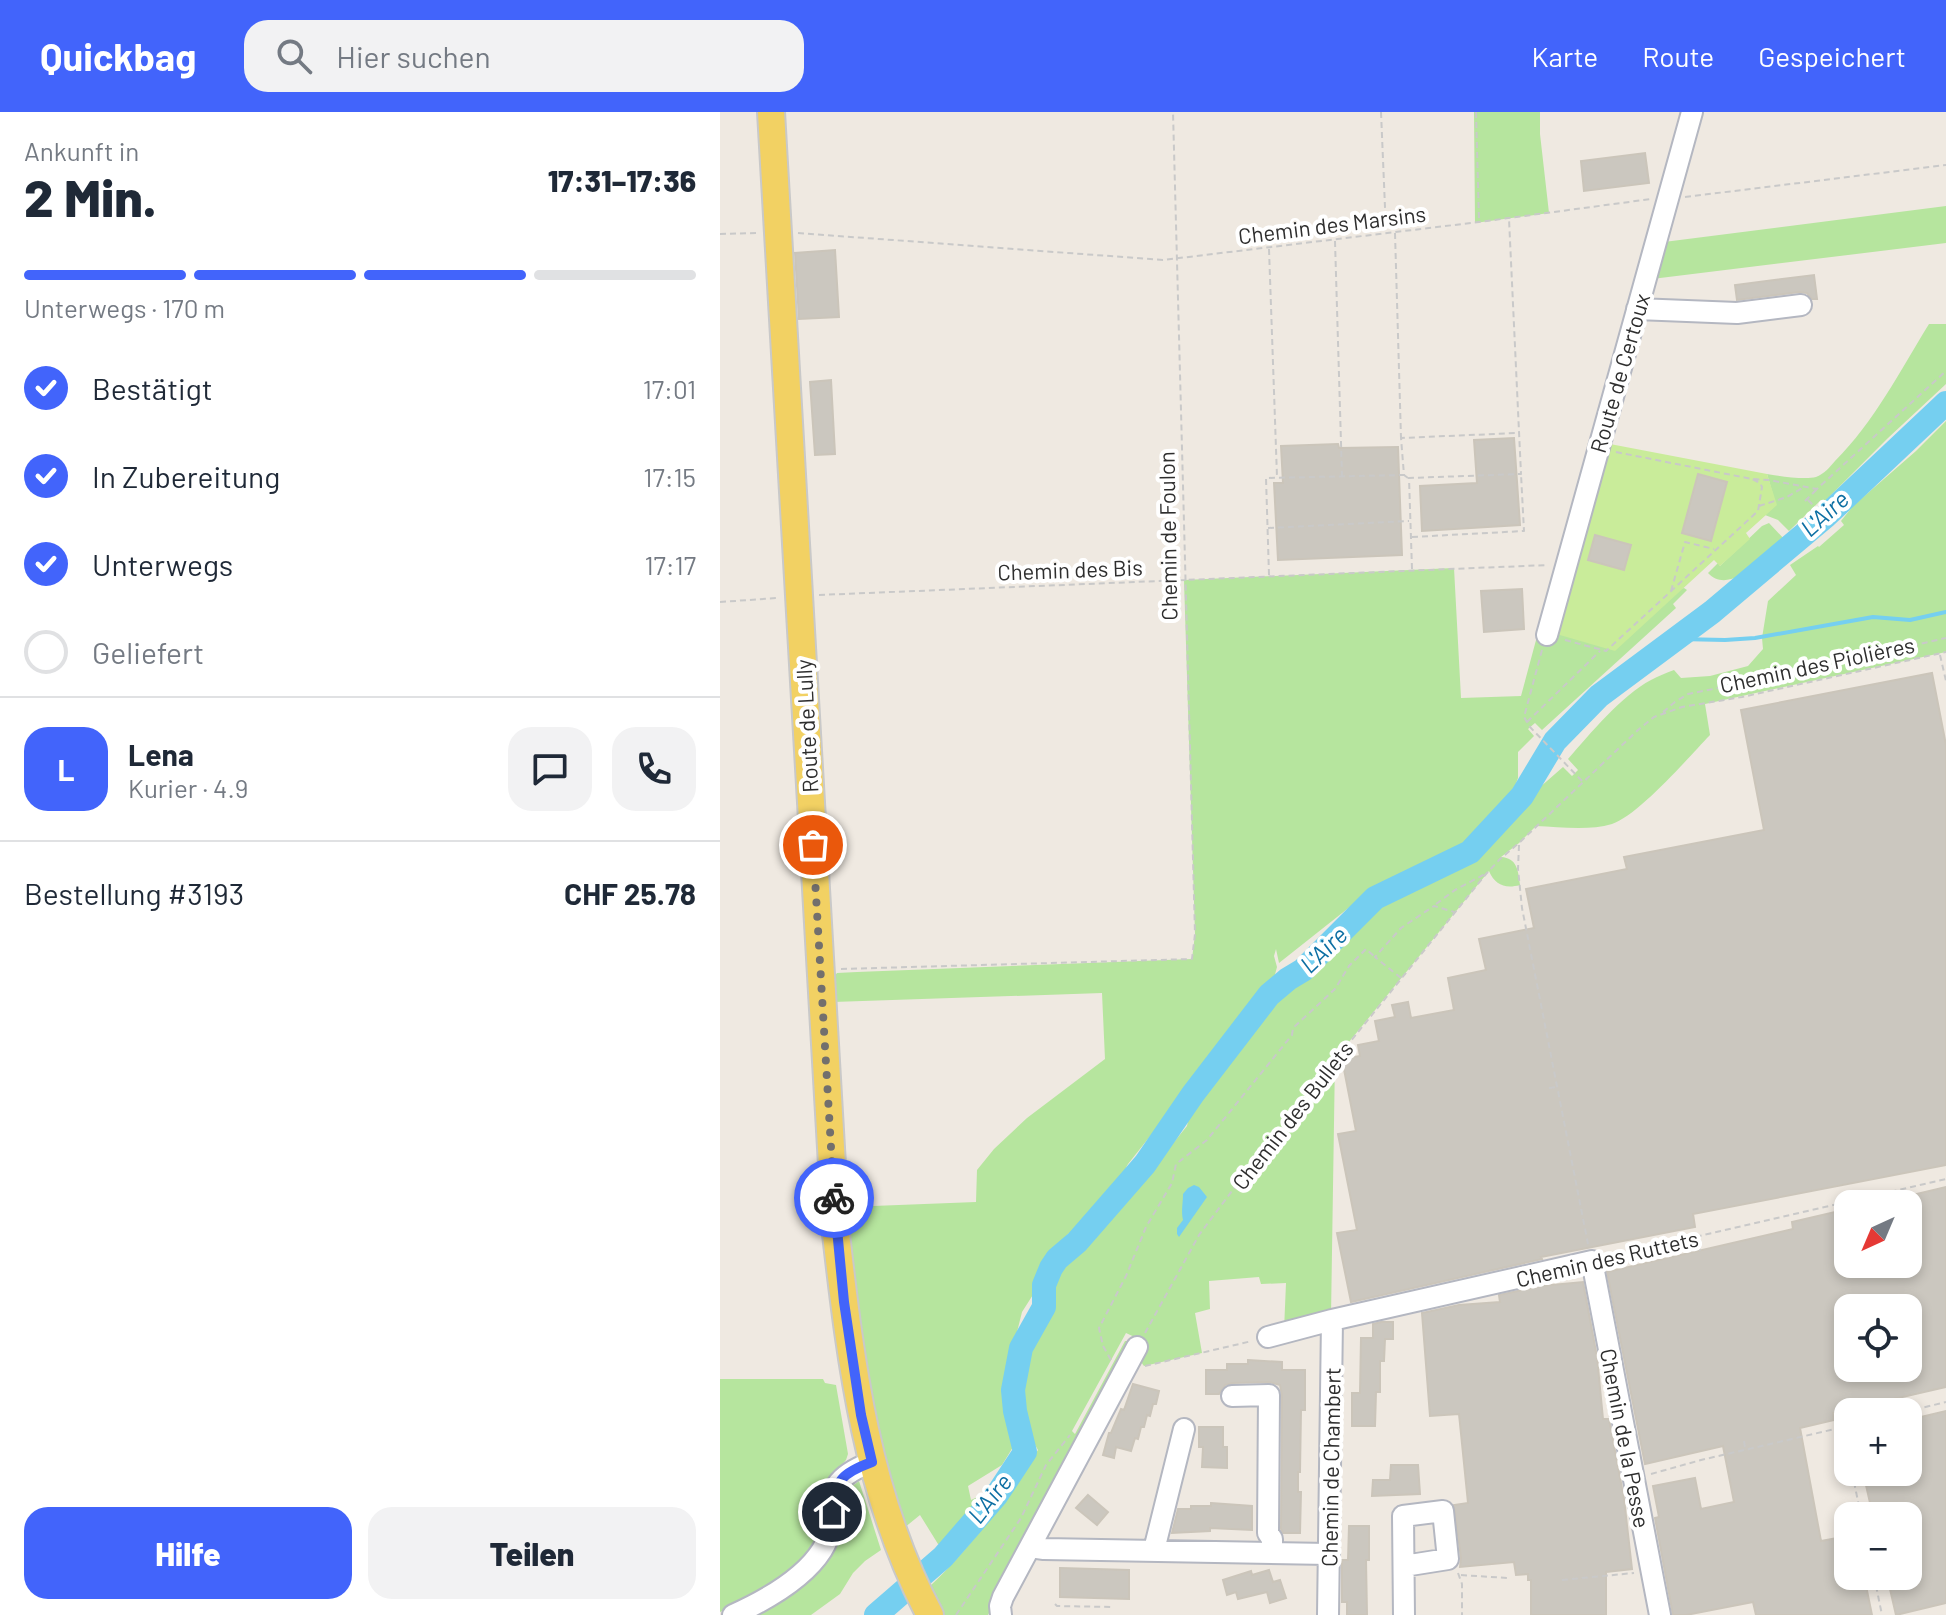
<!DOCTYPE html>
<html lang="de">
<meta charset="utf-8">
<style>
:root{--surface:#fff;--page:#f2f2f3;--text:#1f2937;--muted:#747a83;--line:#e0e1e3;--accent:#4264fb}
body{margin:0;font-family:Barlow,sans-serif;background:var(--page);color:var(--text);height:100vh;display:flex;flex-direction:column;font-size:30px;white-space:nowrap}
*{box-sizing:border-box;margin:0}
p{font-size:26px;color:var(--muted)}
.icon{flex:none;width:44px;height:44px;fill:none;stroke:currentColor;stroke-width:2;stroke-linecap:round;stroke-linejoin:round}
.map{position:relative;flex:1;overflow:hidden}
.side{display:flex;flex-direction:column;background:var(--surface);width:720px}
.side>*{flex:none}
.needle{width:52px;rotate:224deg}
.tools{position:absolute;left:1114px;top:1078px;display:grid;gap:16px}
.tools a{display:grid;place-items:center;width:88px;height:88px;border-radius:16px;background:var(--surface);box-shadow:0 4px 12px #0003;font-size:40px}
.pin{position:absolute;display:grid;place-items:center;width:68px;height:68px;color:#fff;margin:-34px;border:4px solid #fff;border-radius:50%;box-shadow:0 2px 8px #0007}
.courier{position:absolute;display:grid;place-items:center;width:80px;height:80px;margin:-40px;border:6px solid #4264fb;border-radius:50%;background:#fff;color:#222;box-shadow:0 2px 10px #0007}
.head em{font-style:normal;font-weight:800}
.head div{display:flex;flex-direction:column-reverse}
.head{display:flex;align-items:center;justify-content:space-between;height:136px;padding:0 24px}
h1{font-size:52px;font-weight:800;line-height:60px}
.bar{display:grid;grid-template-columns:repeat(4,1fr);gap:12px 8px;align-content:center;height:96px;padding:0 24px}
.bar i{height:10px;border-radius:6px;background:var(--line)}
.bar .current{background:var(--accent)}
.bar p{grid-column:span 4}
.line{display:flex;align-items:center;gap:20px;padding:0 24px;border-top:2px solid var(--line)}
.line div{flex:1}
.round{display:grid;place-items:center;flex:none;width:84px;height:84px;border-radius:24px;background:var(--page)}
ol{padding:0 24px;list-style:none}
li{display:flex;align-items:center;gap:24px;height:88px}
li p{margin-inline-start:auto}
li .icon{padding:8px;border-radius:50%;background:var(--accent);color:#fff;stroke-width:4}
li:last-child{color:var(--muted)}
li i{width:44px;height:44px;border:4px solid var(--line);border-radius:50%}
.primary-button{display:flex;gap:16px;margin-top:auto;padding:16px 24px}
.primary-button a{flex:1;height:92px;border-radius:24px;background:var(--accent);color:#fff;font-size:32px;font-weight:800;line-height:92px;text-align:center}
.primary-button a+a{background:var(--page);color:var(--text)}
header{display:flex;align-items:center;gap:48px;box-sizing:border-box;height:112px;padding:0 40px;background:var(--accent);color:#fff}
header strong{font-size:38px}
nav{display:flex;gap:44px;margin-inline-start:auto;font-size:28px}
.search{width:560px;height:72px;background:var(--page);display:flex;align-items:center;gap:20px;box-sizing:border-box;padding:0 28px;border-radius:24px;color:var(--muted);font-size:30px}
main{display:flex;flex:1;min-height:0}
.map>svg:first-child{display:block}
.green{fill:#b6e59e}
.pitch{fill:#c9ec9a}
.water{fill:#75cff0}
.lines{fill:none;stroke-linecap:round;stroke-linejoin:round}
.stream{stroke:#75cff0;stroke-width:4}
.river{stroke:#75cff0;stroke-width:24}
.building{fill:#cbc7bf;stroke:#cbc5ba;stroke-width:2;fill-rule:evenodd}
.minor-casing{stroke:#b4b7c1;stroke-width:24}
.major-casing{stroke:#c9c9c9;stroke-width:30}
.path{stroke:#c9c9c9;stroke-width:2;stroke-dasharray:6 4;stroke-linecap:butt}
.minor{stroke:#fff;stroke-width:20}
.major{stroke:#f2d163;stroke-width:26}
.done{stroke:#726f6d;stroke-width:8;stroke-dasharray:0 14.4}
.route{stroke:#4264fb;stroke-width:10}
.labels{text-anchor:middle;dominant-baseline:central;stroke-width:8;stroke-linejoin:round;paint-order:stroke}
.street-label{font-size:22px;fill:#2e2e2e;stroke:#fff}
.water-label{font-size:24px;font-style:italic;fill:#0d6fa3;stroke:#fff}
</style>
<header>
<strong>Quickbag</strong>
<div class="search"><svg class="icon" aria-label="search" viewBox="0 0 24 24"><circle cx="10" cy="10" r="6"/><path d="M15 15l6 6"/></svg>Hier suchen</div>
<nav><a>Karte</a><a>Route</a><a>Gespeichert</a></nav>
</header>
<main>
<section class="side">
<div class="head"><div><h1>2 Min.</h1><p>Ankunft in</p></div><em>17:31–17:36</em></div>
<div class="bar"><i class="current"></i><i class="current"></i><i class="current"></i><i></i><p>Unterwegs · 170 m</p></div>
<ol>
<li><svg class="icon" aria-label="check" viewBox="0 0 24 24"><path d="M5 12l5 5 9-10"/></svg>Bestätigt<p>17:01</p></li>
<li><svg class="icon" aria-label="check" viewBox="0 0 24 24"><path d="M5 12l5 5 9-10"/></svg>In Zubereitung<p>17:15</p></li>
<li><svg class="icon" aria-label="check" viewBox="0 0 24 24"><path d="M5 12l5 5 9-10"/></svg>Unterwegs<p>17:17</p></li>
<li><i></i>Geliefert</li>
</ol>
<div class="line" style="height:144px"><b class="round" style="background:var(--accent);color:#fff">L</b><div><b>Lena</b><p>Kurier · 4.9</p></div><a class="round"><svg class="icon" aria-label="chat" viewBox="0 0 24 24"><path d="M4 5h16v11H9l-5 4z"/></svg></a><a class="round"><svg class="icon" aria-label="phone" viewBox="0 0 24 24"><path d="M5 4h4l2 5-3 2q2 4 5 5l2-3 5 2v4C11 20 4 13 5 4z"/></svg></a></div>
<div class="line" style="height:104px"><div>Bestellung #3193</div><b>CHF 25.78</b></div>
<div class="primary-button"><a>Hilfe</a><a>Teilen</a></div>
</section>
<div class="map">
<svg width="1226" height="1503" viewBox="0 0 1226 1503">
<rect width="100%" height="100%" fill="#efe9e1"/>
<path class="green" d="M754 0H820V22L829 101 755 111Z
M1226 94V131L932 167 944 130Z
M1209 212H1226V272L1168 326 1104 390 1101 388 1069 419 1058 408 1045 403 1056 393 1047 362C1059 364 1085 368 1096 365 1104 362 1110 355 1115 349 1154 310 1180 259 1209 212Z
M1226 309V540L985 592 990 623C968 646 919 703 892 712 869 719 840 715 816 714L799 731 781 745C797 746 798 758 800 773 785 777 775 773 769 759L615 947 611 1204 564 1218 566 1171 541 1172 539 1165 489 1169 490 1197 475 1201 482 1241 424 1254 418 1246 421 1228 406 1221 352 1319 355 1322 405 1229H411L401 1256 268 1503H223L209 1475C252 1435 286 1386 318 1338L306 1317 300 1291V1270L302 1251 308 1233 328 1196 341 1153 429 1061 467 1014 468 1009 483 985 534 916 565 881 589 864 603 846 658 790 734 756 765 734 811 683 843 655 852 664 858 658 848 647C870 622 902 583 931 568 938 564 946 561 954 558L961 566 990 564 1028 554 1043 537 1042 526 1048 489 1076 463 1070 453 1098 434 1099 435 1124 413 1121 409 1133 394 1196 339Z
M1049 411 1065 428C1049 442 1010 485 988 461L998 451 1000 454 1042 414Z
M734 456 741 586 801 584 819 517 964 476 967 478 953 492 956 496 822 618 815 611 808 617 814 624 798 640V666L792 682 743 734 688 763 660 771 559 851 556 837 554 844 557 855 553 870 545 874 522 908 408 1052 392 1082 357 1118 348 1122 324 1149 316 1170V1178L302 1200 288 1256 287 1293 291 1299 293 1335 282 1353 248 1374 251 1388 264 1382 266 1390 225 1432H218L200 1403 184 1416 162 1338 150 1273 137 1197 127 1095 256 1090 257 1058 274 1037 307 1006 385 947 382 881 113 890 112 867 117 861 137 860 472 847 475 822 464 468Z
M0 1267H103L105 1271 116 1273 128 1342 126 1348 115 1361 104 1414 92 1440 73 1458 24 1489 0 1500Z
M139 1369 161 1438 145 1449 133 1461 120 1482 91 1503H30L88 1463 122 1386 127 1378Z"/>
<path class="pitch" d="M890 332 1047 362 1057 393 1026 421 1030 427 1000 454 994 448 895 539 833 521Z"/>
<path class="water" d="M474 1073 479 1075 487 1085 459 1125 457 1122V1116L463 1108C461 1099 463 1091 463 1082L468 1076Z"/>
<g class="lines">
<path class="stream" d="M959 527 1005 528 1035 526 1153 505 1190 508 1226 500"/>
<path class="river" d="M156 1503 223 1445 276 1384 305 1340 295 1299 293 1278 301 1236 324 1195V1173L331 1156 337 1147 357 1130 425 1052 473 982 549 883 568 867 583 858 655 786 750 740 802 684 835 629 879 584 992 500 1106 404 1226 291"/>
</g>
<path class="building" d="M925 41 929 71 864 79 861 49Z
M115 138 119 205 79 207 75 141Z
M1094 163 1097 187H1092L1087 181 1079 180 1017 188 1015 173Z
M111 268 115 342 95 343 90 270Z
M794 326 800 413 702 419 700 374 757 371 754 328Z
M618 332 619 336 678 335 682 443 558 448 554 371H563L561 334Z
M978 362 1007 370 991 429 962 421Z
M875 423 911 433 904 458 868 448Z
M802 477 804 517 764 520 761 479Z
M1212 561 1226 633V1053L973 1102 975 1115 821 1145 822 1147 631 1190 617 1121 637 1118 618 1022 636 1019 622 947 640 944 638 933 659 929 655 909 675 905 672 893 688 890 691 906 734 898 728 866 766 858 759 827 814 816 806 777 907 757 904 745 1044 718 1021 598Z
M1226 1075V1275L1113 1301 1114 1308 1080 1316 1101 1429 1128 1424V1464H1144L1152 1503H1036L1033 1490 966 1503H953L935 1406 939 1405 933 1374 975 1366 981 1397 1014 1390 1003 1334 925 1352 887 1160 1073 1117 1072 1110 1128 1097V1152H1188V1084ZM1128 1196H1188V1256H1128Z
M863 1170 877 1245 883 1307H889L904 1387 912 1457 886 1460V1503H811V1468H808V1462L796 1463 794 1450 740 1455 741 1446 734 1393 748 1391 739 1302 710 1304 702 1201 739 1193 780 1190 779 1183 821 1174Z
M661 1210H673V1227H665L664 1249H660V1280H656L655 1314H632V1281H640L641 1226H653V1212Z
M528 1248 562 1250V1258H585V1298H581L580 1360H578V1380H581L580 1421H563L561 1417 562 1283 560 1273 549 1270 512 1271 505 1273 499 1282H486V1258H507V1252H528Z
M413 1272 439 1279 436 1292H433L430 1304 427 1303 424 1315H421L418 1327 415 1326 411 1339 396 1335 394 1346 383 1343 389 1321H391L401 1297 404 1298Z
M1226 1299V1491L1176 1503 1167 1464H1188V1404H1153L1143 1360H1188V1308Z
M479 1315H503V1335H507V1356L482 1355 483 1335H479Z
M671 1353H698L700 1382 652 1384 653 1368H670Z
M368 1383 388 1400 377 1413 356 1396Z
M491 1391 532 1394V1418L490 1416V1419L452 1421 458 1397H471V1394H491Z
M629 1414H649V1448H646L647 1503H627V1490H622V1448H628Z
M340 1456 409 1458V1487L340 1485Z
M549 1458 553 1470 560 1468 566 1486 550 1491 547 1480 518 1487 516 1480 507 1483 503 1468 531 1459 532 1463Z"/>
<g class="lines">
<defs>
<path id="minor" d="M917 197 1017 201 1081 193
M827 523 972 0
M548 1225 612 1208 872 1149 940 1503
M512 1284 549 1283 548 1421 552 1427V1441
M310 1435 324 1437 609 1442
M434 1438 464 1317
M13 1503C44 1489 83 1468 102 1438 127 1398 88 1374 152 1350
M281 1503 280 1494 283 1485 417 1235
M608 1503 612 1208
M684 1503 683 1404 723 1399 728 1447 684 1454"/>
<path id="major" d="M51 0 116 1122C131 1253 147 1385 210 1503"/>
</defs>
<use href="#minor" class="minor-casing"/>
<use href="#major" class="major-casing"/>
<path class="path" d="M661 0 666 119
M756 0 759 110
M965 85 1226 53
M78 121 443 148 759 110 931 87
M675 121 681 326
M0 122 36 121
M615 129 622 364
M549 137 557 365
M896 340 1032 367 1049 368 1097 377 1226 259
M688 366 684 363 681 326 797 321
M1088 388 1097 397
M1085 389 1097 377
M1039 394 1067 385 1084 375
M548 416 689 409
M692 425 804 419 801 362
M692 457 689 366 801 362 789 107
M549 463 546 366 684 363
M951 479 965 430 994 437
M99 483 828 453
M0 490 57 486
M845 528 886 539 1038 399 1042 375 1040 371 1032 367
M822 538 804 605 810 615 863 670
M1220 543 1226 569
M943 600 955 590 968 582 1044 567 1226 526
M807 610 880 539
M799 733 798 757 802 796 868 1132
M716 792 735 778 765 762
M121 857 472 847 475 822 453 0
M681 866 655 845 681 816 714 794 734 800
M829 976 837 975
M977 1126 980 1139
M888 1145 1226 1067
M425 1221 479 1123 545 1035 766 762 780 747 799 731 918 618 934 605 962 595 1022 585 1226 540
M391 1248 383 1234 379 1216 406 1164 426 1115 452 1071 456 1052 487 1028 572 923 573 916 615 877 629 854 646 837 655 845
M425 1254 532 1229
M1185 1300 1226 1290
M1122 1316 1128 1343
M1024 1329 1025 1336
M1132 1360 1141 1404
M931 1362 981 1348 1128 1314
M738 1461 742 1472V1503
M741 1463 787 1466
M1154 1464 1162 1503
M842 1468 914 1461
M335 1492 337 1494 392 1495
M236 1503 301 1406 326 1353 350 1323"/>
<use href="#minor" class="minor"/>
<use href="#major" class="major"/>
</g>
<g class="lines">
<path class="done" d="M93 733 114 1086"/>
<path class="route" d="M112 1400C115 1368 122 1361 152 1350L141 1303 124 1190 114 1086"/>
</g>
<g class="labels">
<g class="street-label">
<text transform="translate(612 112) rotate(-7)">Chemin des Marsins</text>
<text transform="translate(899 261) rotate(-74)">Route de Certoux</text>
<text transform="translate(447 424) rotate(-91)">Chemin de Foulon</text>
<text transform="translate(350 457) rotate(-2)">Chemin des Bis</text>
<text transform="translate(1097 552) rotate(-12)">Chemin des Piolières</text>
<text transform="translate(86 614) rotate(-93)">Route de Lully</text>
<text transform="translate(572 1003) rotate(-52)">Chemin des Bullets</text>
<text transform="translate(887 1146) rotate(-13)">Chemin des Ruttets</text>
<text transform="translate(906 1326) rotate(79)">Chemin de la Pesse</text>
<text transform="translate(610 1355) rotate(-89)">Chemin de Chambert</text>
</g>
<g class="water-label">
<text transform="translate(1104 401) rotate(-42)">L'Aire</text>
<text transform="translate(603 837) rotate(-44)">L'Aire</text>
<text transform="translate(269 1386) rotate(-52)">L'Aire</text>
</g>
</g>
</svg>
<div class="tools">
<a><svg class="needle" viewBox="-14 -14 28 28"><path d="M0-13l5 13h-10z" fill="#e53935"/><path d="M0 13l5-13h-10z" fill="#747a83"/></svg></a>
<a><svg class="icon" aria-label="locate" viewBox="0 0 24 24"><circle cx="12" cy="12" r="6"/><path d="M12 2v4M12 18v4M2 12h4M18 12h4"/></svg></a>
<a>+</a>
<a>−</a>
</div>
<div class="pin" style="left:93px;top:733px;background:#ea580c"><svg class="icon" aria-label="bag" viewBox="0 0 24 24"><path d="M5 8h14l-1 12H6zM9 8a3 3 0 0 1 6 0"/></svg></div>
<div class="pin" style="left:112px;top:1400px;background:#1f2937"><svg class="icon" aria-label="home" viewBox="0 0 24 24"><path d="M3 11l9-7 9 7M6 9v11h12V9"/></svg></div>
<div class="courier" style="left:114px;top:1086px"><svg class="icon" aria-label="bike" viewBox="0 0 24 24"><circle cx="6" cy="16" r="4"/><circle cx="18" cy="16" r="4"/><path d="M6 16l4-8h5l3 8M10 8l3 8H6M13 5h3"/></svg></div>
</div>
</main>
